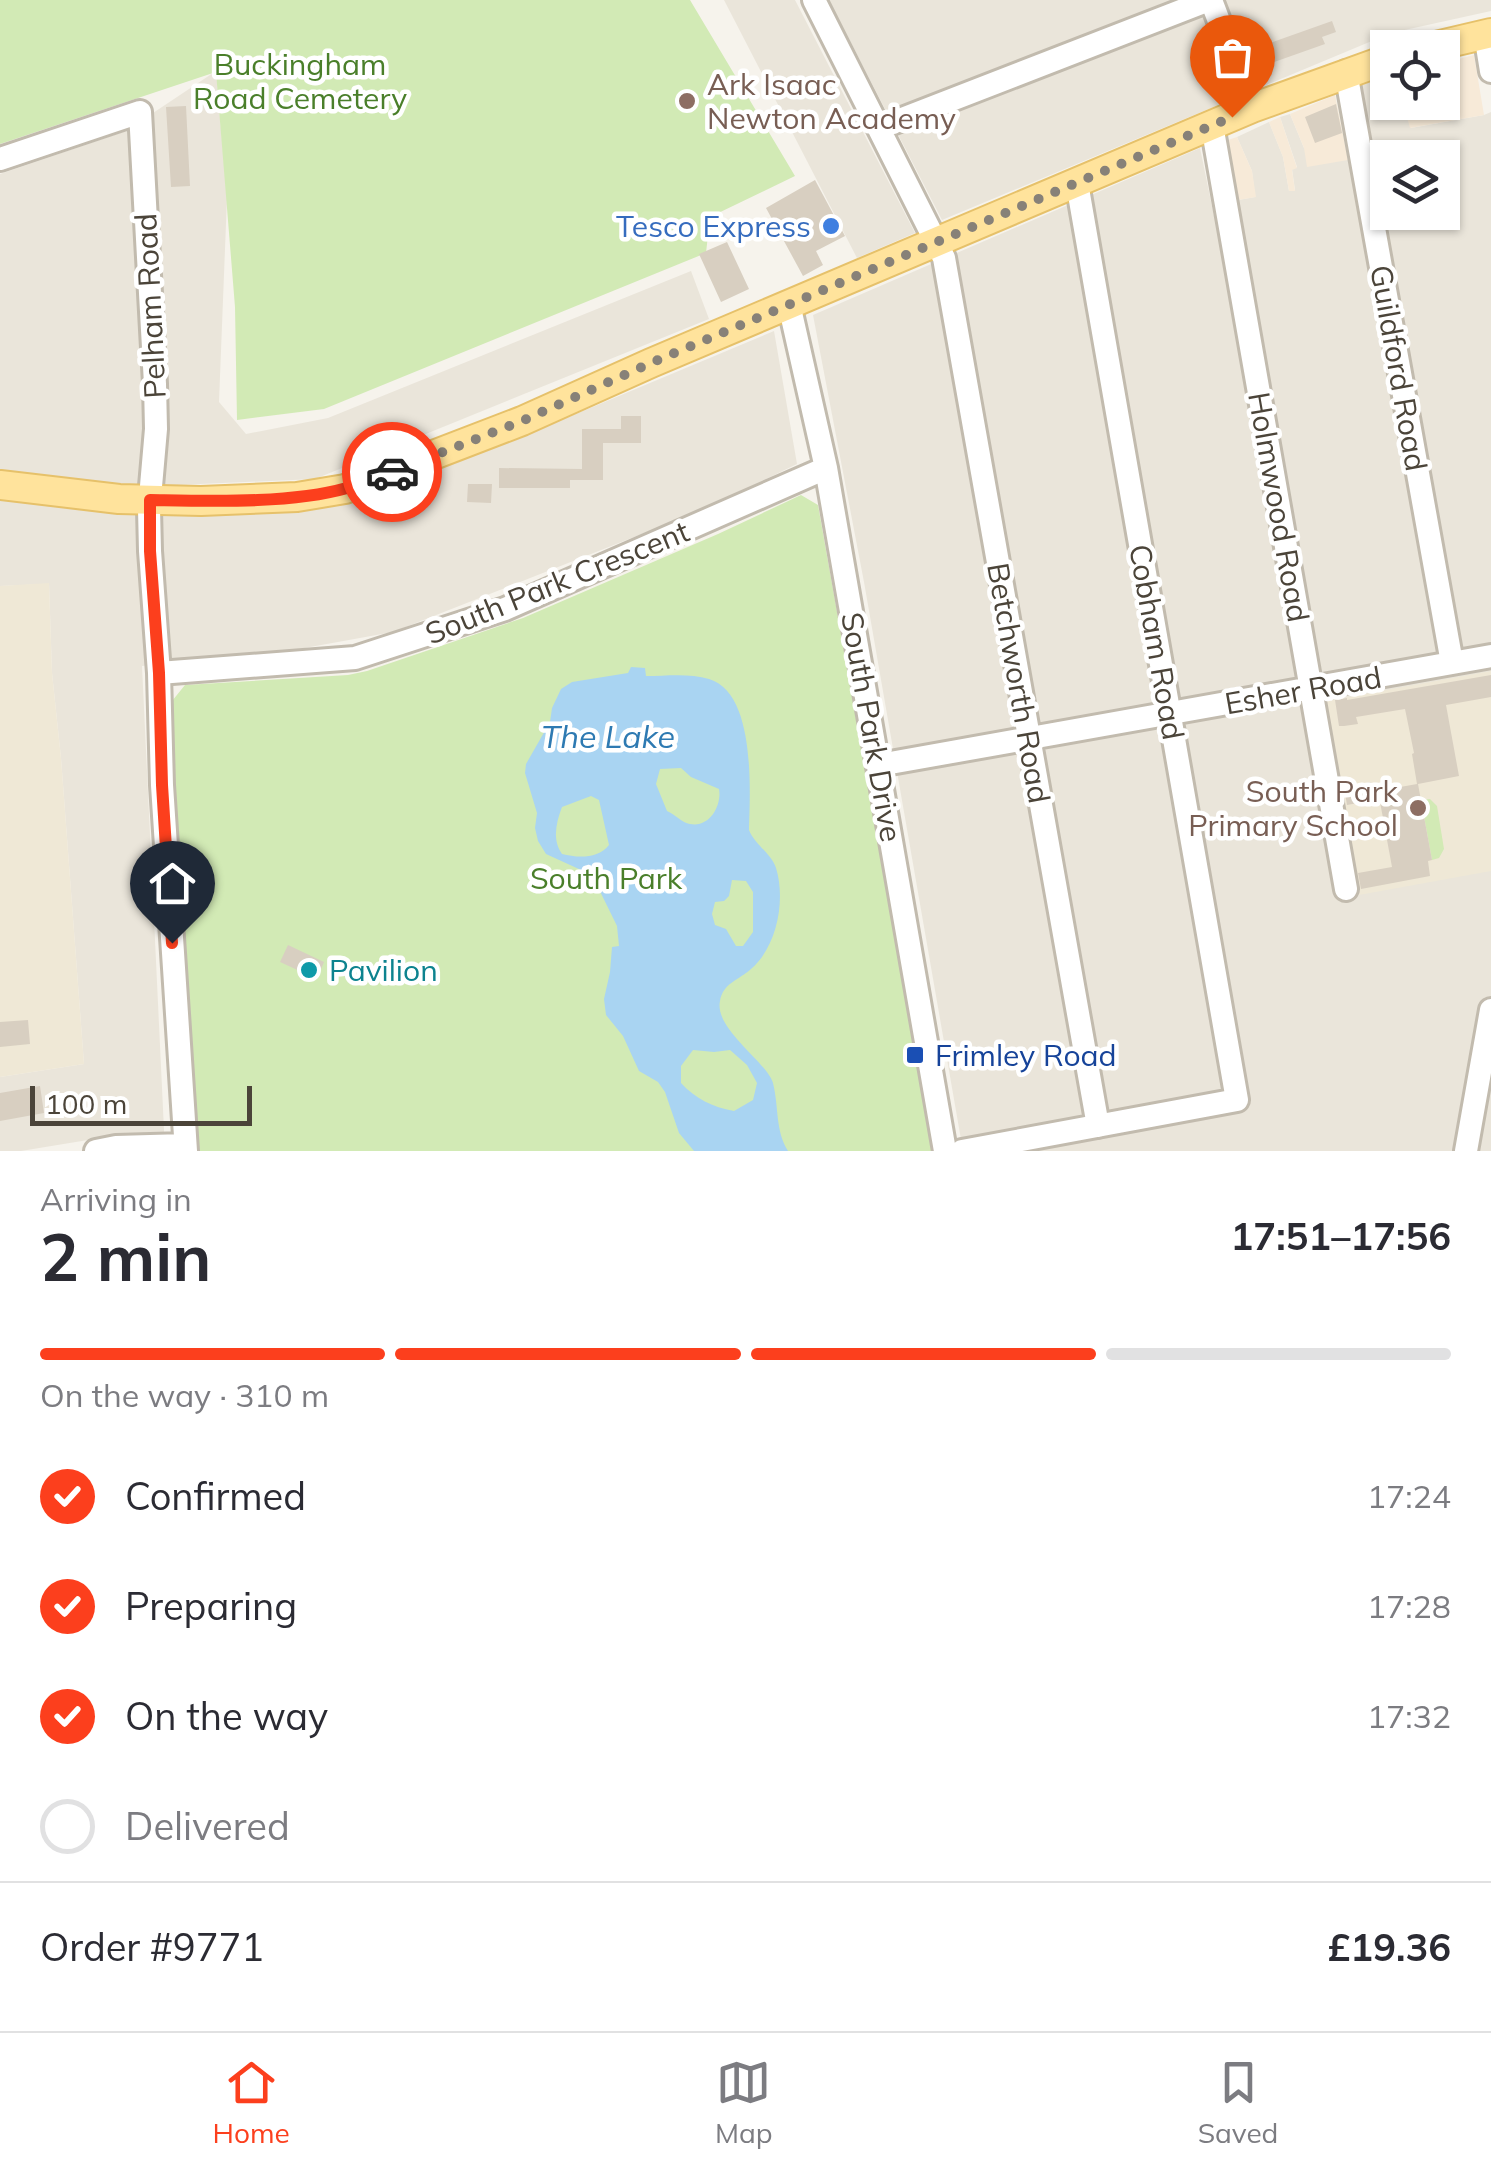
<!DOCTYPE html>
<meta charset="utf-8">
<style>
:root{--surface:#fff;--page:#f7f7f7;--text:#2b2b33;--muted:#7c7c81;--line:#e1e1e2;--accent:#fc3f1d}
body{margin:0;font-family:Mulish,sans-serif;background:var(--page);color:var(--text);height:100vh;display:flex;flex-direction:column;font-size:38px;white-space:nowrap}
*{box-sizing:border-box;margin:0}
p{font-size:32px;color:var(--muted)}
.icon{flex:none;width:55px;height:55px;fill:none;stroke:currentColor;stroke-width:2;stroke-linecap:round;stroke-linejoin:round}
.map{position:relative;height:1151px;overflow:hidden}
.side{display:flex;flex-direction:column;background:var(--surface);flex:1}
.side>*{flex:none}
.fabs{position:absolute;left:1370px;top:30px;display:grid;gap:20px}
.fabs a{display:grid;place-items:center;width:90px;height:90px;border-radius:0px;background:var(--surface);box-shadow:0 2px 8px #0004;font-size:50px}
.scale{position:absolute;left:30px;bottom:25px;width:222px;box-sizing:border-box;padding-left:10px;border:5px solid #4b4439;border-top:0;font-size:28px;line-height:35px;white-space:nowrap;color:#4b4439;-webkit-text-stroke:8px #fff;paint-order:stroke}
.pin{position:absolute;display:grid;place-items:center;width:85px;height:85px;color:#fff;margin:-102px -42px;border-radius:50% 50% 50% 0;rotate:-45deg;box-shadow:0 0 10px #0007}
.pin .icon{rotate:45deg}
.courier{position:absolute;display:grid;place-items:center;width:100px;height:100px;margin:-50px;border:8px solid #fc3f1d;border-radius:50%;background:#fff;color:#222;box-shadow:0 2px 12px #0007}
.headline em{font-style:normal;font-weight:700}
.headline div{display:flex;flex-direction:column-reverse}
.headline{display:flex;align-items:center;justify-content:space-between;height:170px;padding:0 40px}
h1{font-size:65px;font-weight:700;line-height:75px}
.bar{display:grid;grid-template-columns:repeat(4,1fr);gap:15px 10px;align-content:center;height:120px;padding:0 40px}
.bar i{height:12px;border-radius:8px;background:var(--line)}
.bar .on{background:var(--accent)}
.bar p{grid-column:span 4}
.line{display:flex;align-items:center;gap:25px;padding:0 40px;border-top:2px solid var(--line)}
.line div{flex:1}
ol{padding:0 40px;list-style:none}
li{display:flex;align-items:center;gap:30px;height:110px}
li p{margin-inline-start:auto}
li .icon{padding:10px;border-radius:50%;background:var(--accent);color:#fff;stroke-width:4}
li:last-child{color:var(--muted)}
li i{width:55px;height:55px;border:5px solid var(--line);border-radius:50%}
.tab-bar{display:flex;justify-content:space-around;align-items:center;height:140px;border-top:2px solid var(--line);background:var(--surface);font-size:28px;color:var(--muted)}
.tab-bar a{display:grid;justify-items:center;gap:5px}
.tab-bar .on{color:var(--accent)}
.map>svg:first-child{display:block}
.residential{fill:#eae5da;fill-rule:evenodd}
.commercial{fill:#f7ead8}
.education{fill:#efe8d6}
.green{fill:#d2eab5}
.water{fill:#a9d4f2;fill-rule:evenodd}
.building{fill:#d8cfc1}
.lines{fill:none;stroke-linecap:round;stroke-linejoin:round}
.minor-casing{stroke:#c2bbae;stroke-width:28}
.major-casing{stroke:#e6c16a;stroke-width:32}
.minor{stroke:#fff;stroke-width:22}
.major{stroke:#ffe39c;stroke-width:28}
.done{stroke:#878178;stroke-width:10;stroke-dasharray:0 18}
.route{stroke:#fc3f1d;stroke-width:12}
.education-dot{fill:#8d6e63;stroke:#fff;stroke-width:4}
.shop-dot{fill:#3f7fe0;stroke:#fff;stroke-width:4}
.culture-dot{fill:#0f9aa8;stroke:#fff;stroke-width:4}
.transit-dot{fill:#1a4fb4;stroke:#fff;stroke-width:4}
.labels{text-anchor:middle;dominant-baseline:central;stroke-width:9;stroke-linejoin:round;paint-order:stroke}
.park-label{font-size:30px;fill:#4a7f2a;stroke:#fff}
.education-label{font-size:30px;fill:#785e54;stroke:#fff;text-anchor:start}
.shop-label{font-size:30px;fill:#366cbe;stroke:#fff;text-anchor:end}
.street-label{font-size:30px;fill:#4b4439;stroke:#fff}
.culture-label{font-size:30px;fill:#0d838f;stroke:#fff;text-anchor:start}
.transit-label{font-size:30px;fill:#164399;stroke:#fff;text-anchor:start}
.water-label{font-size:32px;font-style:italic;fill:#2e7ab2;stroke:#fff}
</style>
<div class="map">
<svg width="1491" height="1151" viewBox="0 0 1491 1151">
<rect width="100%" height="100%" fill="#f6f3ec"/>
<path class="residential" d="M724 0H795L915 233 857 258Z
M829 0H1491V11L1391 33 942 220Z
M216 71 227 198 219 402 246 434 328 418 691 271 709 319 315 479 155 486 78 481 0 470V174L126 131Z
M1387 77 1388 102 1403 103 1411 128 1484 115 1491 112V1151H963L864 582 813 315 1200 148 1214 216 1238 200 1255 197 1252 171 1237 137 1269 122 1283 157 1289 191 1295 190 1292 169 1297 167 1280 117 1290 114 1304 148 1348 160 1356 155 1371 135 1362 85ZM1388 158H1442V212H1388Z
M774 331 797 464 705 509 393 632 266 655 142 666 165 1151H93L94 1139 21 1151H0V1077L84 1064 61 758 52 673 49 584 0 586V500L128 515 318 508 564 419Z"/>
<path class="commercial" d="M1474 55 1484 115 1410 128 1403 103 1442 102 1443 63Z
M1335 95 1348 160 1307 167 1304 148 1290 114Z
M1280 117 1297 168 1292 170 1295 191H1289L1283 157 1269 122Z
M1237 137 1252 171 1256 197 1238 200 1228 140Z"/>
<path class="education" d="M49 583 52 673 61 758 84 1064 0 1077V586Z
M1491 671V871L1359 895 1326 701Z"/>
<path class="green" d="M0 0H690L795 176 710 217 706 253 324 409 237 420 235 307 216 72 0 144Z
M801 495 818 505 933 1151H197L168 706 185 685 348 675 367 671 523 618 718 534Z
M1430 799 1437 806 1444 849 1439 858 1432 860 1421 800Z"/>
<path class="water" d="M631 667 645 668 646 676C666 676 690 673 709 679 756 693 750 791 749 830 755 845 771 853 776 868 786 900 777 947 751 969 739 980 723 983 720 1001 714 1029 767 1062 773 1083 779 1107 775 1130 788 1151H694L679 1133 665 1092 658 1082 639 1071 623 1036 606 1015 604 999 610 972 612 947 619 946 617 926 592 875 546 854 538 841 535 828 537 813 525 773 526 764 550 722 552 708 561 689 572 682 628 673ZM681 768 691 777 719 789C722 805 710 828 690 824 682 823 675 814 667 811L656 784 660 769ZM591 796 599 800 609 845C598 859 578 858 562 854 552 840 556 823 562 807ZM732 880 746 881 753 892V932L743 946H736L726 929 715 925 712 914 715 902 724 901 729 896ZM693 1050 714 1052 730 1050 747 1065 757 1083 753 1100 734 1111C712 1107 696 1099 681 1083V1066Z"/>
<path class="building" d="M1332 21 1336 32 1322 37 1325 44 1263 66 1256 48Z
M1336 104 1342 133 1315 143 1305 117Z
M186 106 190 186 171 187 166 107Z
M815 180 845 236 816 251 823 265 803 276 766 208Z
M727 242 749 289 721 302 699 254Z
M621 416H641V443H603V480H570V488H499V468L582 469V429H621Z
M468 484H492L491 503 467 502Z
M1491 675V697L1446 705 1459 776 1418 784 1432 860 1428 861 1430 876 1361 889 1358 873 1392 867 1378 791 1417 784 1412 754 1414 753 1405 709 1356 717 1358 724 1344 726H1339L1335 700 1347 698V700Z
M1371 782 1375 800 1347 805 1344 787Z
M288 945 324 962 317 979 280 962Z
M28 1020 30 1044 0 1047V1022Z
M40 1086 44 1113 0 1121V1093Z"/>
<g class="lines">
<defs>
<path id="minor" d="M814 0 944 258 1098 1126
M1211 0 1252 108
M1485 34 1491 71
M1346 72 1452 663
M1212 125 1346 889
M879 128 1209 0
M0 159 140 112 155 384 156 429 149 509 150 551 159 673 162 785 186 1151
M789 304 826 468 945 1151
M159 673 355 658 505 609 826 468
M879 765 1491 656
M96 1151 116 1147 185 1145
M962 1151 1237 1100 1077 183
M1466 1151 1491 1010"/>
<path id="major" d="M1427 48 1491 33
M0 485 119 499 201 501 297 497 345 489 522 421 651 363 1252 108 1388 59"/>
</defs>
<use href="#minor" class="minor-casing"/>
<use href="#major" class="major-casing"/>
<use href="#minor" class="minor"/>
<use href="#major" class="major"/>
</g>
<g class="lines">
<path class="done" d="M392 472 522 421 651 363 1232 117"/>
<path class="route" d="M172 943 162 785 159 673 150 551V500C209 501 290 504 347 488 362 484 377 477 392 472"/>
</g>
<g class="education-dot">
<circle cx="687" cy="101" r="10"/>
<circle cx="1418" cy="808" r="10"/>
</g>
<circle class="shop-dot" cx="831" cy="226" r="10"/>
<circle class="culture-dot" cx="309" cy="970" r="10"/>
<rect class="transit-dot" x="905" y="1045" width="20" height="20" rx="5"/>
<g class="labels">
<g class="park-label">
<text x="300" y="64">Buckingham<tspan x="300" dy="34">Road Cemetery</tspan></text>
<text x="606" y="878">South Park</text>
</g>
<g class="education-label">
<text x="707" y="84">Ark Isaac<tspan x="707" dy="34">Newton Academy</tspan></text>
<text x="1398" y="791" text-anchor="end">South Park<tspan x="1398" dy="34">Primary School</tspan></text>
</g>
<g class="shop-label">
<text x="811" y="226">Tesco Express</text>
</g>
<g class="street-label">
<text transform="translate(150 306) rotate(-93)">Pelham Road</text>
<text transform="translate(1399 368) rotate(80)">Guildford Road</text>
<text transform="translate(1279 507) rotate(80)">Holmwood Road</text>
<text transform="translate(557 582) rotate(-22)">South Park Crescent</text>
<text transform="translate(1157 642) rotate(80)">Cobham Road</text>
<text transform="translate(1019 683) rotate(80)">Betchworth Road</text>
<text transform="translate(1303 690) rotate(-10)">Esher Road</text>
<text transform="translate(872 727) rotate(80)">South Park Drive</text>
</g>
<g class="culture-label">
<text x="329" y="970">Pavilion</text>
</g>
<g class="transit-label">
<text x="935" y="1055">Frimley Road</text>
</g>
<g class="water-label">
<text x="608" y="736">The Lake</text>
</g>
</g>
</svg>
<div class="fabs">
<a><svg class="icon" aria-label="locate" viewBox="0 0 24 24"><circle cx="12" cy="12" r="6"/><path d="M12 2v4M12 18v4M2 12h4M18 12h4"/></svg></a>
<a><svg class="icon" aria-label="layers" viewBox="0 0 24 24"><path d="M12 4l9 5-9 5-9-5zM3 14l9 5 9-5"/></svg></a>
</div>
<div class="scale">100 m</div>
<div class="pin" style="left:1232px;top:117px;background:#ea580c"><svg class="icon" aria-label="bag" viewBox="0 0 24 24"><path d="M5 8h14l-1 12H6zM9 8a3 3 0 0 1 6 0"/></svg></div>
<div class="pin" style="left:172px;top:943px;background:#1f2937"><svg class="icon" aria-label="home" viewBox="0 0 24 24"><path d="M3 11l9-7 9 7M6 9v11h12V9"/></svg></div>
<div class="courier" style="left:392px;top:472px"><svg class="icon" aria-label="car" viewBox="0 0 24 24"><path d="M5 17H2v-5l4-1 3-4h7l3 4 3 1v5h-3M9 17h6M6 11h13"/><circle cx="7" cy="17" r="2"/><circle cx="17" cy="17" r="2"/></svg></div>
</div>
<section class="side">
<div class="headline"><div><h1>2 min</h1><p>Arriving in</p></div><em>17:51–17:56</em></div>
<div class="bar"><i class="on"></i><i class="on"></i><i class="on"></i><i></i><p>On the way · 310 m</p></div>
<ol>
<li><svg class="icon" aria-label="check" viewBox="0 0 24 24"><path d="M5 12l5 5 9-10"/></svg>Confirmed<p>17:24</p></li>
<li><svg class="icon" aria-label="check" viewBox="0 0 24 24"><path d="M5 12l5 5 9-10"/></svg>Preparing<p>17:28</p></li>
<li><svg class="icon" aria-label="check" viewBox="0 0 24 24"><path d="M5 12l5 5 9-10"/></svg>On the way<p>17:32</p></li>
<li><i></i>Delivered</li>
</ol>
<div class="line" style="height:130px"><div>Order #9771</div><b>£19.36</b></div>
</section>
<nav class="tab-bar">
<a class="on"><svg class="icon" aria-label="home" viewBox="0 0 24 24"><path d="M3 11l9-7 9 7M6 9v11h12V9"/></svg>Home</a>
<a><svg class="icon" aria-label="map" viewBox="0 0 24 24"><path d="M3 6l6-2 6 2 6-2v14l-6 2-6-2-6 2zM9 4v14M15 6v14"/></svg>Map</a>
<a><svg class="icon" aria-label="saved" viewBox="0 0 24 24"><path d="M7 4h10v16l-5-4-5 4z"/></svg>Saved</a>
</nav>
